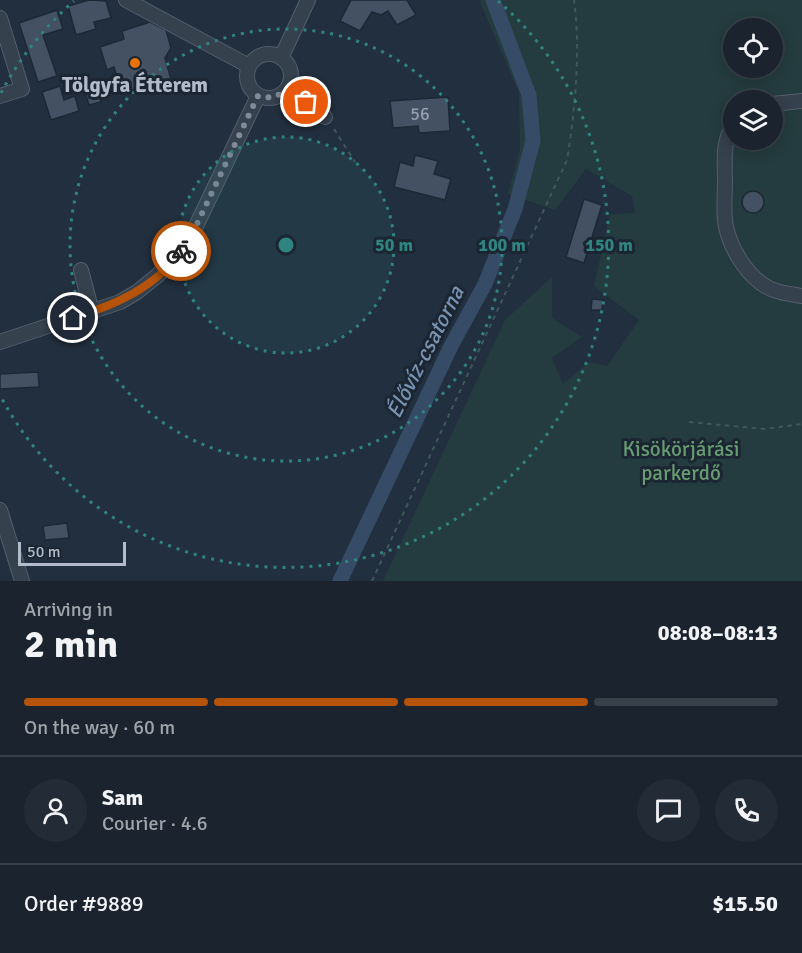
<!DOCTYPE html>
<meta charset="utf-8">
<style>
:root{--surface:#1a232e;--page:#232b36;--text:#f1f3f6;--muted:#9fa4aa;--line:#38404a;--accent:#b45309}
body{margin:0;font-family:Signika,sans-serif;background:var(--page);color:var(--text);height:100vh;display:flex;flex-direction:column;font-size:22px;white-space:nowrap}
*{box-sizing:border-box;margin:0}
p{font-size:20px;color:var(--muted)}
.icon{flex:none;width:33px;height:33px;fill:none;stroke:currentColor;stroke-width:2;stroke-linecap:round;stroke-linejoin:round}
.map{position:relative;height:581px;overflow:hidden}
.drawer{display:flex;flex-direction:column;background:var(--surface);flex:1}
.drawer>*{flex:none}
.controls{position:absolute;left:723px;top:18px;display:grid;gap:12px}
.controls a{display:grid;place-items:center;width:60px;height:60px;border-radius:50%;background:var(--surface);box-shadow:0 3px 15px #0003,0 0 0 2px var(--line);font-size:30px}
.scale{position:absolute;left:18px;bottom:15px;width:108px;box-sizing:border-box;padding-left:6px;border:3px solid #b2bbc9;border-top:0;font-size:16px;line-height:21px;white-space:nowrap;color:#b2bbc9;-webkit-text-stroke:4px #1b2632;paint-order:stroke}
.pin{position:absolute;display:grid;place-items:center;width:51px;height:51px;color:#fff;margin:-26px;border:3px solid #fff;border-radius:50%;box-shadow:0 2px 6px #0007}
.courier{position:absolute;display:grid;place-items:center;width:60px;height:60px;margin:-30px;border:4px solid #b45309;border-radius:50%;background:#fff;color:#222;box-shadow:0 2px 8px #0007}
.head em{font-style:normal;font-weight:700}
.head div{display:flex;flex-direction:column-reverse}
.head{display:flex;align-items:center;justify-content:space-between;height:102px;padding:0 24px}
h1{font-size:39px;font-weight:700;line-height:45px}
.bar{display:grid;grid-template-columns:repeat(4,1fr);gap:9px 6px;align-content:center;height:72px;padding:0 24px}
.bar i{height:8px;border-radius:4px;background:var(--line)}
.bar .on{background:var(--accent)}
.bar p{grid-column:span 4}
.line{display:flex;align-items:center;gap:15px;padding:0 24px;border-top:2px solid var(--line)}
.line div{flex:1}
.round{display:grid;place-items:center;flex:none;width:63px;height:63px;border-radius:32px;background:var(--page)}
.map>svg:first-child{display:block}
.green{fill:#243c3f;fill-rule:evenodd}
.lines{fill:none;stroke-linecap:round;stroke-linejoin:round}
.canal{stroke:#354b66;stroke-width:15}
.building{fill:#435162;stroke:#1d2835;stroke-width:1.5}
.minor-casing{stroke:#545e6c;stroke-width:16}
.path{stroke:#3f5859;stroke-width:2;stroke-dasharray:4.5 4.5;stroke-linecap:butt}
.minor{stroke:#36414e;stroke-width:14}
.done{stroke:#808a98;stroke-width:6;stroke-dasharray:0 10.8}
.route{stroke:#b45309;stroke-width:8}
.ring{fill:none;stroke:#308480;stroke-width:3;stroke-dasharray:3 6}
.food-dot{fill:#e8710a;stroke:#1b2632;stroke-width:2}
.labels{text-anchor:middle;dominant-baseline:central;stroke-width:6;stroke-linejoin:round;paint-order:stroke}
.number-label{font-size:18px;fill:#96a0af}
.poi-label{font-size:21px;font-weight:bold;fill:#b2bbc9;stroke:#1b2632}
.park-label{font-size:21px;fill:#679b72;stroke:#1b2632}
.water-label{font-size:22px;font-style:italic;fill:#7893b2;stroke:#1b2632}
.centre{fill:#308480;stroke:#1b2632;stroke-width:3}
.ring-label{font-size:18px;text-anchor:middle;font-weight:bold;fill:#308480;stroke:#1b2632;stroke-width:6;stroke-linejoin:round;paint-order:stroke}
</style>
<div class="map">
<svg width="802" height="581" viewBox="0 0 802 581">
<rect width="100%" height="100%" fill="#222f3e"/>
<path class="green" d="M479 0H802V581H383L505 320 552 277V318L582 337 552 358 563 384 589 362 607 366 639 320 594 286 610 214 635 213 632 196 586 169 555 210 508 194 520 149 519 93ZM734 28H772V68H734ZM734 100H772V140H734Z"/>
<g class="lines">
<path class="canal" d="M340 581 451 346 485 284 515 209 533 141 529 95 493 0"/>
</g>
<path class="building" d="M89 0 106 1 111 18 94 22 96 29 76 35 68 6Z
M351 0H407L416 15 397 25 388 11 381 15 372 12 360 31 340 21Z
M57 10 63 29 43 35 57 76 38 82 19 23Z
M150 22 166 30 171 48 165 58 171 79 122 94 114 67 107 70 100 47 124 39 122 31Z
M60 86 64 100 75 96 79 111 51 120 42 92Z
M96 88 101 102 89 105 85 92Z
M448 97 450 131 419 133 418 126 393 128 390 101Z
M415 155 438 161 434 174 451 179 445 200 394 187 400 162 413 166Z
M742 202a11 11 0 1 1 22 0a11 11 0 1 1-22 0Z
M584 199 602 205 584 263 566 257Z
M592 299 603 300 602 310H591Z
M38 372 39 387 0 389V374Z
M67 523 69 538 45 540 43 526Z"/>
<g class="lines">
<defs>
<path id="minor" d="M126 0 249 66
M0 18 22 89 0 96
M247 76a22 22 0 1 1 44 0a22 22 0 1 1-44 0Z
M281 58 308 0
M288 88 325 117
M772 104 802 101
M734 124C722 141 725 161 725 182 725 196 723 213 726 227 731 249 747 276 767 287 777 293 790 294 802 296
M81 270 92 312
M0 342 120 302 137 292 158 275 184 247 197 224 258 96
M0 510 22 581"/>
</defs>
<use href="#minor" class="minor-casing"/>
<path class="path" d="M334 129 355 162
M689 422 765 429 802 424
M372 581 567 160C575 111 581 49 574 0"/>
<use href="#minor" class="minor"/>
</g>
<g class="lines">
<path class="done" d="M181 251 197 224 258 96C271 99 278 97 288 88L306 102"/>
<path class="route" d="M73 318C115 305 155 288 181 251"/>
</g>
<circle cx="286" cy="245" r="108" fill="#308480" fill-opacity=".12"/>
<g class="ring">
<circle cx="286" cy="245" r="108"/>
<circle cx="286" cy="245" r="216"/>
<path d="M1 93A323 323 0 0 1 74 1M498 1A323 323 0 1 1 1 397"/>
</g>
<circle class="food-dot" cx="135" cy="63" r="6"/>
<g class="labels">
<g class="number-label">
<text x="420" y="114">56</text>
</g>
<g class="poi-label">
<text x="135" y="85">Tölgyfa Étterem</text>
</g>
<g class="park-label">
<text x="681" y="449">Kisökörjárási<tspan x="681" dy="24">parkerdő</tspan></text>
</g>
<g class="water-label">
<text transform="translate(425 352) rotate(-63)">Élővíz-csatorna</text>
</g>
</g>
<circle cx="286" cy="245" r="9" class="centre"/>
<g class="ring-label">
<text x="394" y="251">50 m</text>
<text x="502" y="251">100 m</text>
<text x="609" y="251">150 m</text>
</g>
</svg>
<div class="controls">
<a><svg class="icon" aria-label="locate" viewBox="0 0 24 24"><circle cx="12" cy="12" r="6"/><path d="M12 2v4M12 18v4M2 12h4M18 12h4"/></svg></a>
<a><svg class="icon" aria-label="layers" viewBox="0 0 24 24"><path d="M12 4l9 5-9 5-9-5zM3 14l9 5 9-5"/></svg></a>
</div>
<div class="scale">50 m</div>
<div class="pin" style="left:306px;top:102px;background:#ea580c"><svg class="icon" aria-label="bag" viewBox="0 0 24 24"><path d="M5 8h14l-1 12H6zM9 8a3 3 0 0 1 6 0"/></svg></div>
<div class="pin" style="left:73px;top:318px;background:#1f2937"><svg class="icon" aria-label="home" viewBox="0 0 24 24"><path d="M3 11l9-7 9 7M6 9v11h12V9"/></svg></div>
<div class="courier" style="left:181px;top:251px"><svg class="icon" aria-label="bike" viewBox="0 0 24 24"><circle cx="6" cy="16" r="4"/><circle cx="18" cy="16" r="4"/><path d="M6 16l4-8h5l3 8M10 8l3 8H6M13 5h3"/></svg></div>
</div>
<section class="drawer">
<div class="head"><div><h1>2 min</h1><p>Arriving in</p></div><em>08:08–08:13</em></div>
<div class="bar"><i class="on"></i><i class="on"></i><i class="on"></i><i></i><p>On the way · 60 m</p></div>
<div class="line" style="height:108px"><a class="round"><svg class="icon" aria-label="person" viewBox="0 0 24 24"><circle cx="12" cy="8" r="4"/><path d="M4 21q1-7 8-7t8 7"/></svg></a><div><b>Sam</b><p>Courier · 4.6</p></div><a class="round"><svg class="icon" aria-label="chat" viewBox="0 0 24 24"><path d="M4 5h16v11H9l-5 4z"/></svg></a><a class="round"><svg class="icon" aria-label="phone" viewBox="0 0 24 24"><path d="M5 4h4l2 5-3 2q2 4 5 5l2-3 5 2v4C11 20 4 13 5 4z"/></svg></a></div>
<div class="line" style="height:78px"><div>Order #9889</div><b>$15.50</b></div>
</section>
